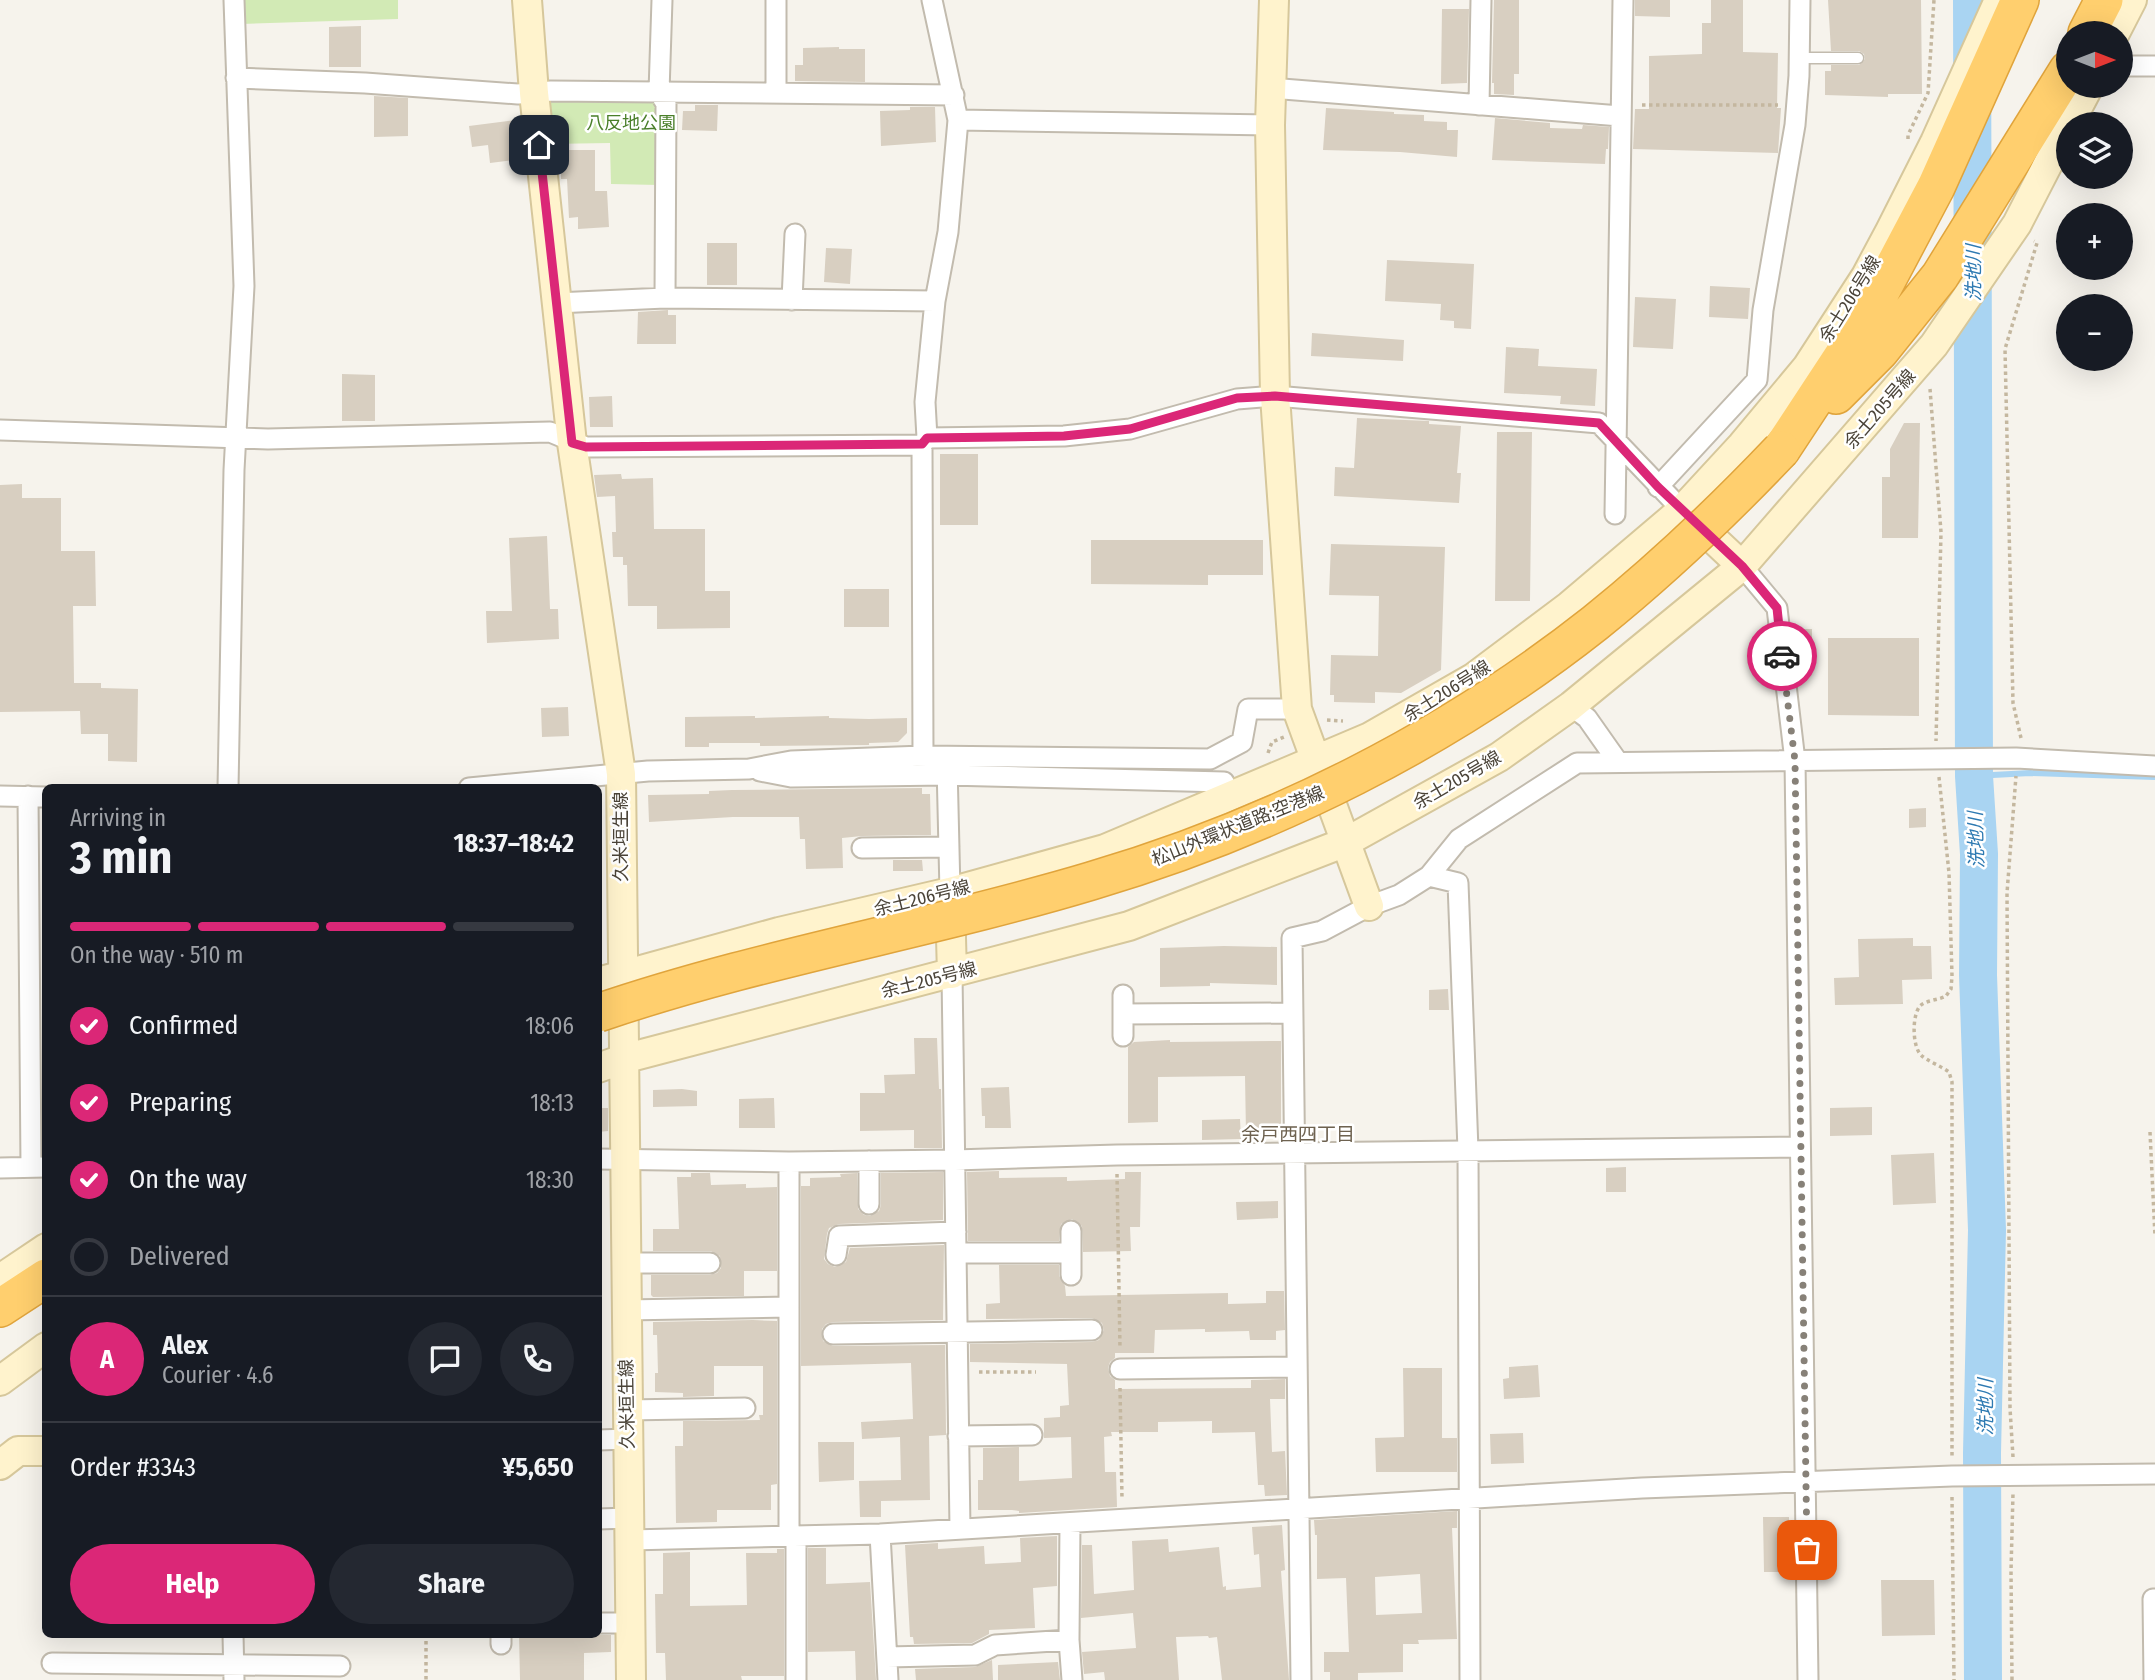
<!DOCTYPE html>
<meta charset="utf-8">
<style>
:root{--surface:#171b24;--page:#242831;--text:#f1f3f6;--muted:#9ea1a6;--line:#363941;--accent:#db2777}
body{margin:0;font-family:"Fira Sans Condensed","Noto Sans JP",sans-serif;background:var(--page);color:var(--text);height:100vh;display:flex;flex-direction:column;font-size:26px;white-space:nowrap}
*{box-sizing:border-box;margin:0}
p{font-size:23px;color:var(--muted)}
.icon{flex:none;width:38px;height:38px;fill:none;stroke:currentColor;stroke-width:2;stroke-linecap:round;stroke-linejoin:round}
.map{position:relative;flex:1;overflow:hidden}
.drawer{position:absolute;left:42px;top:784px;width:560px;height:854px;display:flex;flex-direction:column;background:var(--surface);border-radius:10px;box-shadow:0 7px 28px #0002}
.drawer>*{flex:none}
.needle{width:46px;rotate:90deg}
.controls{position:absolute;left:2056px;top:21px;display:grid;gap:14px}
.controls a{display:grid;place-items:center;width:77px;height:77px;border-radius:50%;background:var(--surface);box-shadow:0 7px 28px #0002;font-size:35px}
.pin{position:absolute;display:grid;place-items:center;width:60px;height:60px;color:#fff;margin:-30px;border-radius:14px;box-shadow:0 4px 10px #0006}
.courier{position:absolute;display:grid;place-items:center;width:70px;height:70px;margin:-35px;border:5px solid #db2777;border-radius:50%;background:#fff;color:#222;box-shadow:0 2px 9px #0007}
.headline em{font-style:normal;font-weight:700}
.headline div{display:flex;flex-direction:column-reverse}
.headline{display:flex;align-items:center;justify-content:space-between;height:119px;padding:0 28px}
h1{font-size:46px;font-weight:700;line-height:52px}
.bar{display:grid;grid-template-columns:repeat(4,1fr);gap:10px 7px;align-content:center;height:84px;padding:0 28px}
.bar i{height:9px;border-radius:5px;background:var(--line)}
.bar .selected{background:var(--accent)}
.bar p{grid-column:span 4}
.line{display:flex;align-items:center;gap:18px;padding:0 28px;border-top:2px solid var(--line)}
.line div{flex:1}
.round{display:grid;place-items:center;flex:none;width:74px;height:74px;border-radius:37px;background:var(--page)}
ol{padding:0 28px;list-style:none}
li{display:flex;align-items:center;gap:21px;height:77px}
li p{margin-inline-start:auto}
li .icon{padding:7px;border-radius:50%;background:var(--accent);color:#fff;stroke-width:4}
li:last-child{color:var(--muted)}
li i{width:38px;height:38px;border:4px solid var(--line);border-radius:50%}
.primary-button{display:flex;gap:14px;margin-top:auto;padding:14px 28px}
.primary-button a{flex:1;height:80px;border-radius:42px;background:var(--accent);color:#fff;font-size:28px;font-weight:700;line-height:80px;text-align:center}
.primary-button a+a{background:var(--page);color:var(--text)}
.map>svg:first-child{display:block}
.green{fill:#d2eab5}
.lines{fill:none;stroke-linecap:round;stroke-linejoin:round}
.stream{stroke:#a9d4f2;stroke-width:6}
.river{stroke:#a9d4f2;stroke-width:38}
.building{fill:#d8cfc1;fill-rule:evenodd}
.lane-casing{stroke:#c2bbae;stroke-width:13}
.street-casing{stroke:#c2bbae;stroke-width:23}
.secondary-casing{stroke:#d6c79b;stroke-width:32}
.highway-casing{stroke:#e0a43c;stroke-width:40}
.path{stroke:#c4b79f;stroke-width:3.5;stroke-dasharray:3.5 3.5;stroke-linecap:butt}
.lane{stroke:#fff;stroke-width:10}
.street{stroke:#fff;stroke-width:19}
.secondary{stroke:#fff3cd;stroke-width:28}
.highway{stroke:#ffcf6e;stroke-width:37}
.highway-bridge-casing{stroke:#e0a43c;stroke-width:40;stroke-linecap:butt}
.highway-bridge{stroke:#ffcf6e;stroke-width:37}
.done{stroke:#878178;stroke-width:7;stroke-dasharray:0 12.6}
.route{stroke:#db2777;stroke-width:9}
.labels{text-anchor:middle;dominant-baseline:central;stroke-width:5;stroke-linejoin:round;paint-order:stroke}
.park-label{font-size:18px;fill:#4a7f2a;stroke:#fff}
.street-label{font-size:18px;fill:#4b4439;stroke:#fff}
.water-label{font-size:19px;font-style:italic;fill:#2e7ab2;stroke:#fff}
.neighbourhood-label{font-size:19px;fill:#6e6250;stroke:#fff}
</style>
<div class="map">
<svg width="2155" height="1680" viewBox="0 0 2155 1680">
<rect width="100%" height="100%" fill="#f6f3ec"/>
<path class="green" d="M239 0H398V19L241 24Z
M548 95 656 97 660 104 659 185 611 184 610 143 549 144Z"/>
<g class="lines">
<path class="stream" d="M1974 776 2030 773 2155 777"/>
<path class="river" d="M1972 0 1974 776 1979 854 1978 975 1987 1230 1982 1453 1983 1680"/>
</g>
<path class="building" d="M1494 0H1519V74H1514V95L1494 94V83H1492Z
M1635 0H1670V17L1635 16Z
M1711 0H1743V52L1778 53 1777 108H1781L1778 153 1633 149 1635 109H1649V56L1702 54V23H1711Z
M1828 0H1921L1922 94H1888V97L1825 95V71H1831V65H1859L1865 59 1864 54 1859 51H1831Z
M1442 9H1469L1467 83 1441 84Z
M361 26V67H329V27Z
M839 47V49H865V82L795 81V65H803V48Z
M374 96 408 98V136L374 137Z
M695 105H718L717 131 682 130 683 111H695Z
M910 107H935L936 142 881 146 880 111 910 110Z
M1326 108 1394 112V114L1424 115V121L1447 122V130H1458L1457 157 1400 152 1323 150Z
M1495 118 1550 123V128L1582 129 1583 125 1609 127 1608 149H1606L1605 164 1492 160Z
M516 120 521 159 490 163 488 145 472 147 469 126Z
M561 150H595V191H607L609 227 578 229V217L569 218 567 179H561Z
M707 243H737V285H707Z
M826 248 852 249 850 284 824 282Z
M1387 260 1474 264 1471 329 1454 328V321L1440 320 1441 304 1385 301Z
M1710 286 1750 288 1748 319 1709 317Z
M1635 297 1676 299 1673 349 1633 347Z
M668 310V315H676V344H637L638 312Z
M1312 333 1404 340 1403 361 1311 356Z
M1506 347 1539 349 1538 366 1597 369 1595 406 1560 404 1561 396 1504 393Z
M342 374 375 375V421H342Z
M612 396 613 427H590L589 397Z
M1357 418 1429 421V424L1461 426 1457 473H1461L1459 503 1334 496 1335 467 1354 468Z
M1904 423H1920L1918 538H1882V477H1890V449Z
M1497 432H1532L1530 601H1495Z
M940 454H978V525H940Z
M621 474 622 479 653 478 654 529H705V591H730V628L657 629V606H628L627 565H623V557H613L612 532H616L615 496 597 497 594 475Z
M22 484V498H61V551H95L96 606H73L74 683H101V688L138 689 137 762 108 761V734H81L80 711 0 712V485Z
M547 536 550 609H558L559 639 487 643 486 611H512L509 538Z
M1091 540H1263V575H1208V585L1091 584Z
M1331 544 1445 547 1441 670 1401 693 1375 692V703L1334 702V695H1330L1331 655 1378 656 1379 596 1329 595Z
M844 589H889V627H844Z
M1793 629H1812V649L1794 650Z
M1828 638H1919V716L1828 715Z
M568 707 569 736 542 737 541 708Z
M755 716V718L829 716V718L869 719 907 718V733L898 742 869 743V745L760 746V743H709V747H685V717Z
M922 788V794H930L931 835 862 836 842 838 843 868 806 869 805 839H800L799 817H733L649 822 648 795 709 794V791L732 790Z
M1926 808V827L1909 828V809Z
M893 860H922L923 871H893Z
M1913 938V946H1931L1932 979 1902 980 1903 1004 1835 1005 1834 978 1859 977 1858 939Z
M1224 946 1277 947V985L1210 983V986L1160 987V948Z
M1448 989 1449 1010H1429V990Z
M914 1038H937L939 1089H941L942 1148H914V1130L860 1131V1093H885L884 1075 915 1074Z
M1170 1040V1042L1281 1041V1134H1246L1245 1076 1158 1077V1122L1128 1123V1047L1134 1042Z
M1009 1087 1011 1128H985V1116H982L981 1088Z
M682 1089 697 1091V1106L653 1107V1090Z
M774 1098 775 1128H739V1099Z
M1872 1107V1135L1830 1136V1108Z
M598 1108H608V1131L598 1132Z
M1240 1119 1241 1139 1202 1140V1120Z
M1934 1153 1936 1203 1893 1205 1891 1155Z
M1626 1167V1192H1606V1168Z
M999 1171V1178L1067 1177V1181L1125 1179V1172H1141L1140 1227H1130L1131 1251 1083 1252 1082 1226 1072 1219 1061 1224 1059 1241H968L967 1172Z
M943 1172V1220L839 1224 829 1228 827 1234 824 1259 828 1264 835 1267 846 1262 850 1248 944 1245 943 1320 833 1322 826 1324 822 1329 823 1341 833 1346 945 1345 946 1433V1435L929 1436 930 1500 881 1501V1517H860L859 1481 901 1480 900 1437 862 1439 861 1422 913 1419 911 1363 801 1366V1186H810V1178L841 1177 840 1174 857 1173 858 1209 864 1215 870 1216 879 1211 881 1205V1173Z
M691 1173H710L711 1185 746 1184V1188L777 1187V1271H744V1296L653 1297 651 1295V1275H710L717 1273 721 1268 720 1256 711 1251H653V1229H679L677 1177H691Z
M1278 1201V1218L1237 1220 1236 1202Z
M999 1265H1059V1276L1065 1286 1066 1296 1228 1293V1304L1266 1303V1291H1284L1285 1330 1276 1331V1340H1250L1249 1331 1205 1332V1329L1155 1330 1154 1353H1115V1358L1110 1362 1108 1368 1110 1376 1115 1380V1389L1251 1388V1380L1285 1379V1399H1270L1272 1452 1285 1451 1287 1495 1265 1496 1264 1485H1258L1255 1432 1212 1433V1421L1158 1422V1432H1111L1112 1436 1104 1437 1105 1472H1116L1117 1507 1019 1513V1511L1012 1510H978V1480H983V1448L1019 1447V1481L1072 1478 1071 1437 1044 1438V1418L1060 1417V1406L1069 1405 1067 1364 970 1362V1344L1092 1342 1099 1340 1104 1330 1102 1323 1092 1318 986 1319V1304L1000 1303Z
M753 1320 777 1321V1484L771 1485V1510H717V1522L676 1523 675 1446H683V1421L760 1420 759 1415H763V1366H714V1396L683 1397V1393L655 1392V1373H658L657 1335H653V1322Z
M1538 1365 1540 1397 1504 1399 1503 1379 1509 1378V1367Z
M1403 1368H1442V1438H1457V1472H1376L1375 1438 1404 1437Z
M1523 1433 1524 1463 1491 1464 1490 1434Z
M818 1442H854V1480L819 1482Z
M1457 1511V1528H1452L1457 1639 1418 1640 1419 1644H1403V1672L1358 1673V1680H1330V1672H1324V1652H1349L1346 1578 1317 1579V1535H1315L1314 1520ZM1420 1574 1422 1613 1376 1615 1375 1577Z
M1763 1517H1789L1790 1572H1764Z
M1282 1525 1285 1570 1281 1571 1289 1680H1222L1217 1637 1209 1638 1208 1636 1176 1637 1179 1680H1105L1104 1672 1084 1674 1082 1652 1136 1648 1133 1613 1081 1618 1082 1545H1092L1094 1594 1134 1590 1132 1541 1168 1539 1169 1552 1219 1547 1223 1587 1226 1586V1590L1261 1587 1259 1554 1254 1555 1252 1527Z
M1057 1536V1586L1033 1588 1035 1628 989 1630V1634L972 1643 914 1644 913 1637H910L905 1545 938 1543V1549L984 1546 985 1564 1021 1562 1020 1538Z
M808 1548H826V1584L870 1582 876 1680H856L855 1651 808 1652Z
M777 1549H784V1676H741L742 1680H666L665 1653H656L655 1594H663V1553L690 1552V1606L747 1605 746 1553H777Z
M1881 1580H1934L1935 1635 1882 1636Z
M519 1634 611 1635V1652L584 1653V1680H520Z
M992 1660 993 1680H916L915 1669 975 1667Z
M1058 1662 1060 1680H998V1665Z"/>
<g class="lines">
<defs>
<path id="lane" d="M1799 58H1858"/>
<path id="street" d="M662 0 659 92 666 104 665 298
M776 0V93
M2121 66H2155
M236 78 365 83 518 94 551 91 954 95
M1270 88 1620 116
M1479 105 1481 0
M958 120 1270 125
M792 300 795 234
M556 303 665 298 935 301
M0 430 268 439 550 432 586 447 922 445 927 438 1064 436 1130 429 1237 399 1275 396 1599 423 1682 510
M927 438 925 402 935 301 948 232 958 120 932 0
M922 445 923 756
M1658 487 1757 380 1763 310 1795 125 1799 76 1800 0
M1615 514 1623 0
M1742 566 1777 608 1795 761 1808 1680
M1571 706 1587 718 1618 762
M947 765 950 892
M760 771 791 777 947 775 1224 782
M228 788 234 470 244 286 234 0
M469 788 648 771 749 769 791 761 923 756 1210 759 1242 742 1248 709H1297
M0 796 46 797
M28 796 31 1167
M862 848 949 847
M1429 876 1458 883 1468 1150 1470 1680
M952 974 960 1529
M1123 995V1036
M1123 1014 1292 1013
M598 1159 789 1162 955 1160 1117 1155 1800 1147
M869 1161V1204
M789 1162V1536
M0 1168 46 1167
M1071 1231V1275
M956 1253H1071
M836 1255 839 1236 956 1232
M626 1263H710
M626 1310 789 1307
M833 1334 1092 1330
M1120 1369 1296 1367
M627 1410 745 1408
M958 1436 1032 1435
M598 1440 628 1439
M598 1519 629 1518
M1070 1523 1069 1640 1072 1680
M880 1534 888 1680
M796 1536V1680
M630 1540 880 1534 1642 1488 1952 1476 2155 1474
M598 1623H631
M233 1634 234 1680
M501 1644V1634
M887 1657 975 1655 995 1645 1069 1640
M52 1663 340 1666
M1301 1680 1292 938 1322 931 1369 906 1399 895 1429 876 1459 839 1577 763 2016 758 2155 766
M2154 1680 2153 1599H2155"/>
<path id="secondary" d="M527 0 534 93 572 443 621 774 631 1680
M1274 0 1270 125 1275 396 1297 709 1369 906
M2115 33 2132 0
M2069 124 2089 86
M1689 516 1742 566
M950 902 952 974
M598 982 779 932 950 892 1105 849 1370 737 1473 678 1569 606 1682 510 1742 445 1807 367 1866 276 1890 231 1935 142 1999 0
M598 1068 623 1059 1129 926 1346 842 1499 757 1571 706 1742 566 1934 345 2017 224 2068 125
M0 1279 46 1248
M0 1381 46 1347
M0 1465 18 1451H46"/>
<path id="highway" d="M2087 33 2104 0
M1836 395 1880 351 1940 276 2068 70
M1781 450 1862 327 1936 187 2020 0
M0 1308 46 1278"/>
</defs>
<use href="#lane" class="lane-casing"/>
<use href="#street" class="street-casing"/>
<use href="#secondary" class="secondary-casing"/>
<use href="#highway" class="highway-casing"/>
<path class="path" d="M1642 105H1778
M1908 139V135L1928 93 1934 0
M1930 389 1941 532 1936 741
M1327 720 1343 721
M2021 738 2013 703 2005 349 2037 243 2034 241
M1268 753 1272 742 1284 737
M1939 777 1949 873 1952 976 1951 989 1946 996C1939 1000 1926 1000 1920 1006 1912 1015 1912 1046 1921 1055 1927 1061 1941 1066 1949 1072L1952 1082V1457
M2150 1132 2155 1236
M1117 1174 1120 1348
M979 1372H1036
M1120 1388 1122 1499
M2013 1457 2010 1408 2007 893 2016 776
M1952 1497 1954 1680
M426 1634V1680
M2012 1680 2011 1571 2013 1493"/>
<use href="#lane" class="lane"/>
<use href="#street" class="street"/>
<use href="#secondary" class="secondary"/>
<use href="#highway" class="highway"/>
<defs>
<path id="highway-bridge" d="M598 1013C759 958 928 930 1091 881 1271 828 1447 740 1595 623 1661 570 1723 511 1781 450"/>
</defs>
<use href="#highway-bridge" class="highway-bridge-casing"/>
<use href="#highway-bridge" class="highway-bridge"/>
</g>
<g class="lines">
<path class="done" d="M1782 656 1795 761 1807 1550"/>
<path class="route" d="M539 145 572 443 586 447 922 444 927 438 1064 436 1130 429 1237 398 1275 396 1599 423 1658 487 1742 566 1777 608 1782 656"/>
</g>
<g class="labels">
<g class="park-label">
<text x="631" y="123">八反地公園</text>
</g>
<g class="street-label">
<text transform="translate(1850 299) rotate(-58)">余土206号線</text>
<text transform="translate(1880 409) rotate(-49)">余土205号線</text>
<text transform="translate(1447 691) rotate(-32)">余土206号線</text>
<text transform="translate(1457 780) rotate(-30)">余土205号線</text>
<text transform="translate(1238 826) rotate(-22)">松山外環状道路;空港線</text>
<text transform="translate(621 837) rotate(-90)">久米垣生線</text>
<text transform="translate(922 898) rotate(-14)">余土206号線</text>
<text transform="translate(929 980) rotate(-14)">余土205号線</text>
<text transform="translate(627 1404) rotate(-91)">久米垣生線</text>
</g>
<g class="water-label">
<text transform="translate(1973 273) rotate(-90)">洗地川</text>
<text transform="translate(1976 840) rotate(-92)">洗地川</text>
<text transform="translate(1985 1407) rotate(-90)">洗地川</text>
</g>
<g class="neighbourhood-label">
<text x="1298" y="1134">余戸西四丁目</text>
</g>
</g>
</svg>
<div class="controls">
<a><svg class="needle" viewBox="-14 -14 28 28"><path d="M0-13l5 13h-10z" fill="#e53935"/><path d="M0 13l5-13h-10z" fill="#9ea1a6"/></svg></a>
<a><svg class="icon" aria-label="layers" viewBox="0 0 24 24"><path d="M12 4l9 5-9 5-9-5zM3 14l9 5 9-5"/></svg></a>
<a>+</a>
<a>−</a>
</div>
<div class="pin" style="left:1807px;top:1550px;background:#ea580c"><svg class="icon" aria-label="bag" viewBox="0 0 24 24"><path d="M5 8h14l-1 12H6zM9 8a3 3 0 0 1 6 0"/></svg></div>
<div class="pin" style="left:539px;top:145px;background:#1f2937"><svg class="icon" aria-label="home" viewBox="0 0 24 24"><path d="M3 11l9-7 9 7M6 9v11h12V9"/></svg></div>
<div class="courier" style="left:1782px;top:656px"><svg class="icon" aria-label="car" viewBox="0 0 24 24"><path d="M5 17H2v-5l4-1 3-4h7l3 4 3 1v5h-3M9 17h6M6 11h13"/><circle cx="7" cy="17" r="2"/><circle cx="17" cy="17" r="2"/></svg></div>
<section class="drawer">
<div class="headline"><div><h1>3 min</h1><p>Arriving in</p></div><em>18:37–18:42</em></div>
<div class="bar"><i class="selected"></i><i class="selected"></i><i class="selected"></i><i></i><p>On the way · 510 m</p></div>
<ol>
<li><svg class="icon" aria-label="check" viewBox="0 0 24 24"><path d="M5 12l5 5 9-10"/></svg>Confirmed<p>18:06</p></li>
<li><svg class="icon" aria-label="check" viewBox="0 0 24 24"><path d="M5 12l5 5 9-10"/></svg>Preparing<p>18:13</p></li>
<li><svg class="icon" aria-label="check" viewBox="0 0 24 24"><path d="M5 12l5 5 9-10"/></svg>On the way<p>18:30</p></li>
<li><i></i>Delivered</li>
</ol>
<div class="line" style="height:126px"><b class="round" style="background:var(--accent);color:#fff">A</b><div><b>Alex</b><p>Courier · 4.6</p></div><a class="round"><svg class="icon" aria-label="chat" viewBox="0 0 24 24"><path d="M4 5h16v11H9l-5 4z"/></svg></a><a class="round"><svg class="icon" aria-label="phone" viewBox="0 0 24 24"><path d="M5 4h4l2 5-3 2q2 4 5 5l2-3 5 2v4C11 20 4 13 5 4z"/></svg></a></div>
<div class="line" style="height:91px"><div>Order #3343</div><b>¥5,650</b></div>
<div class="primary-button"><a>Help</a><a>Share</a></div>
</section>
</div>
